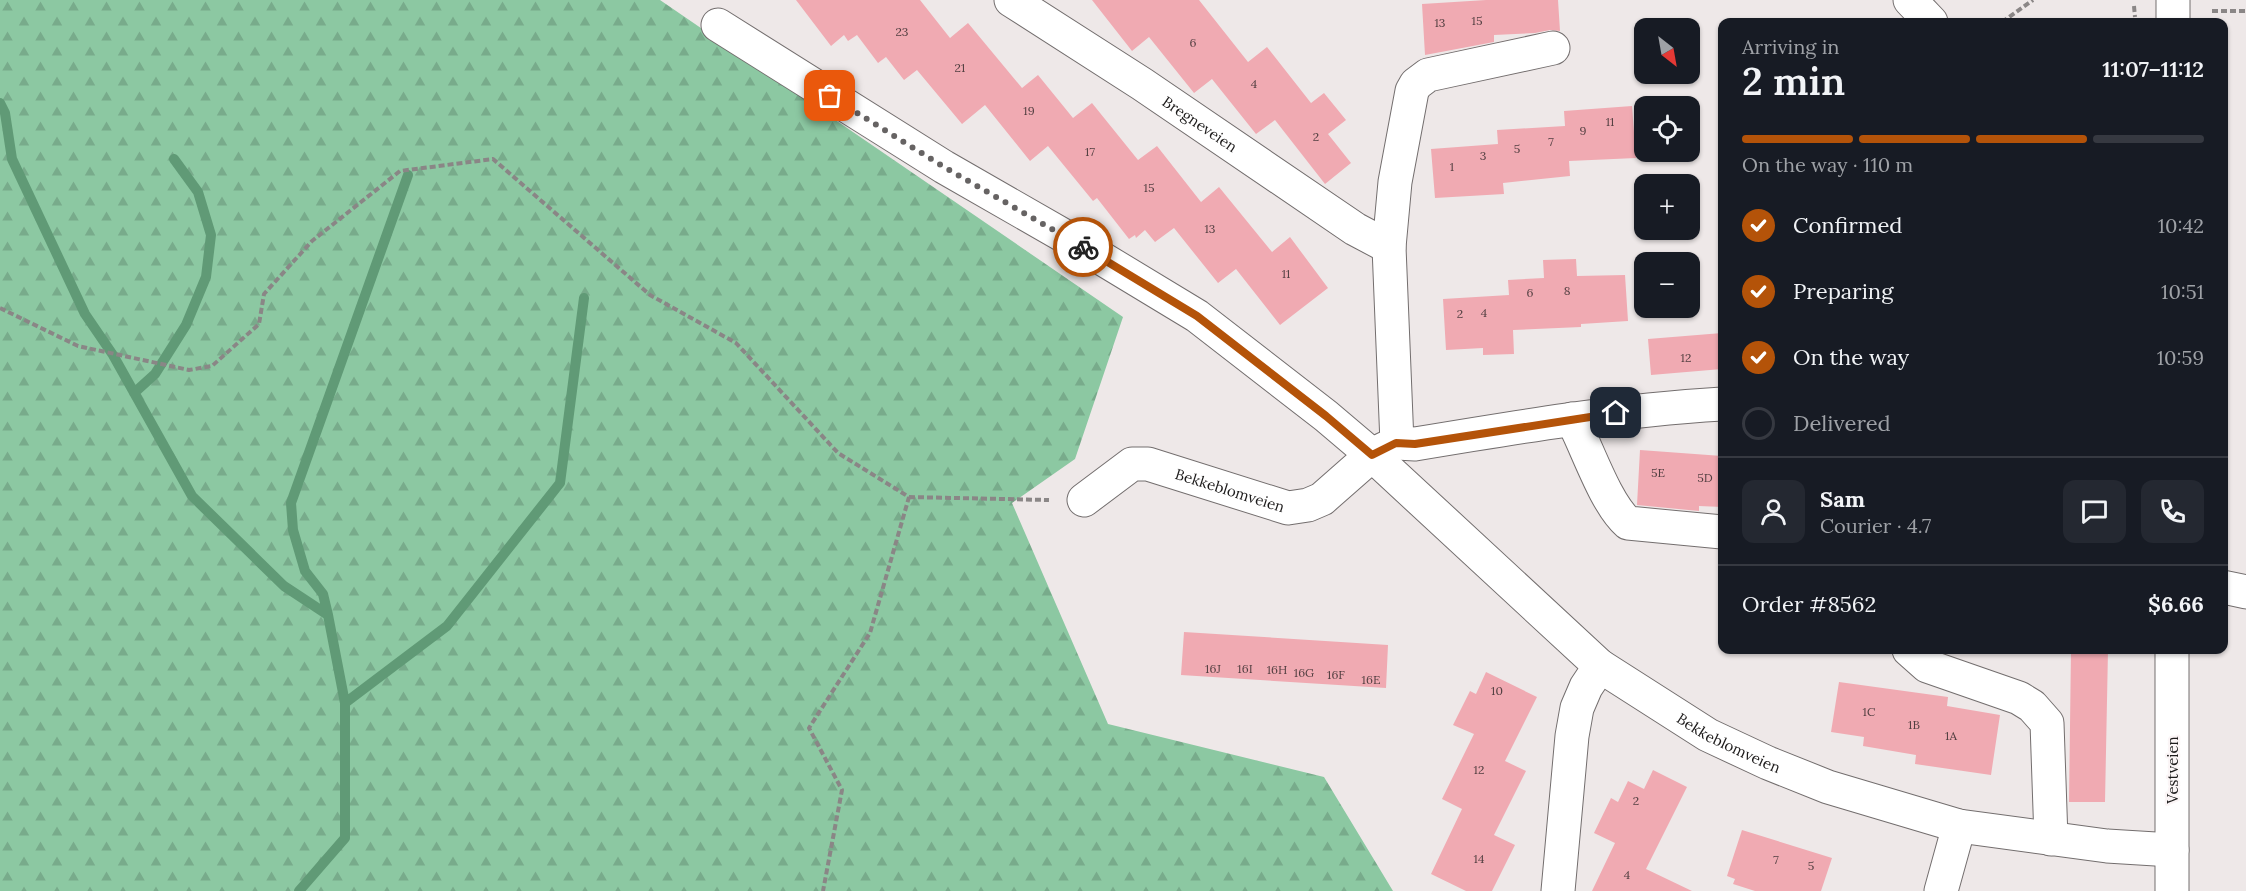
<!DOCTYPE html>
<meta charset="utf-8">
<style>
:root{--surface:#171b24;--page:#242831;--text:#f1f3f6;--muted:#9ea1a6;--line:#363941;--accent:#b45309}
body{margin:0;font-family:Lora,serif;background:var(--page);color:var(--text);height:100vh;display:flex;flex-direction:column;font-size:22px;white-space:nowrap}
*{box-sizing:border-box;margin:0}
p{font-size:20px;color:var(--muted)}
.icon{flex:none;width:33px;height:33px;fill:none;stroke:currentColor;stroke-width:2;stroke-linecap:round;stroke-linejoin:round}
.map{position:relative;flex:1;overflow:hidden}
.details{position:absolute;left:1718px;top:18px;width:510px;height:636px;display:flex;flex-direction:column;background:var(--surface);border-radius:12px;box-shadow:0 2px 4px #0004}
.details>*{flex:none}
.needle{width:39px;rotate:149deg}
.tools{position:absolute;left:1634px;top:18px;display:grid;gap:12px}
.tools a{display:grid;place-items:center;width:66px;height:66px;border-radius:12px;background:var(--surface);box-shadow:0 2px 4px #0004;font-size:30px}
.pin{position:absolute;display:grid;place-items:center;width:51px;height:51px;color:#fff;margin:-26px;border-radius:12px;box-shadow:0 3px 9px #0006}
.courier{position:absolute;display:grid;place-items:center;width:60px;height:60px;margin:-30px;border:4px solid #b45309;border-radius:50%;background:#fff;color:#222;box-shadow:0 2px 8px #0007}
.overview em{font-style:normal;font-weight:600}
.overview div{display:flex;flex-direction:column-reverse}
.overview{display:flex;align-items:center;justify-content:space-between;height:102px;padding:0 24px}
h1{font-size:39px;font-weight:600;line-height:45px}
.bar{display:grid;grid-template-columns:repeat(4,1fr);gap:9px 6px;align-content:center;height:72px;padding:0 24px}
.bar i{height:8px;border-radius:4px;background:var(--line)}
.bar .on{background:var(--accent)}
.bar p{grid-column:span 4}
.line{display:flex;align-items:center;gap:15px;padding:0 24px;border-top:2px solid var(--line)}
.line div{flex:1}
.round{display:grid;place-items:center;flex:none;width:63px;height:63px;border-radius:12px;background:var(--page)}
ol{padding:0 24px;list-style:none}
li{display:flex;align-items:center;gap:18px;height:66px}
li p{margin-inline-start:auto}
li .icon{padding:6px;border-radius:50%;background:var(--accent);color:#fff;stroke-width:4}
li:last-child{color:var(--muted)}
li i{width:33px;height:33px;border:3px solid var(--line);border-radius:50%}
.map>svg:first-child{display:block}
.forest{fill:url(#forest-firs)}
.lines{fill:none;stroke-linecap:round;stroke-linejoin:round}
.stream{stroke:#609a76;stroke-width:10}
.building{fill:#f0aab2}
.minor-casing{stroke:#736e6e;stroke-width:35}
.major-casing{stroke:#736e6e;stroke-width:35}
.path{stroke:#8a8686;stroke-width:4;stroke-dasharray:6 3;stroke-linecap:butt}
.minor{stroke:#fff;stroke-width:33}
.major{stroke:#fff;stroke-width:33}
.done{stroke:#666363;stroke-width:6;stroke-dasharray:0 10.8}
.route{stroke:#b45309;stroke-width:8}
.labels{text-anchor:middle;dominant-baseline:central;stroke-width:4.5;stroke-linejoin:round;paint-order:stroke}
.number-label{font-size:12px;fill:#523f41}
.street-label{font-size:15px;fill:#1d1b1b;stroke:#fbf5f6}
</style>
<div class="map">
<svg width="2246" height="891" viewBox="0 0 2246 891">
<defs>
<pattern id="forest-firs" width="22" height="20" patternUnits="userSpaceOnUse" patternTransform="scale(1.5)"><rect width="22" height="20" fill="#8cc8a2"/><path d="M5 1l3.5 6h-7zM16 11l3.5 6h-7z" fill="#78ab8b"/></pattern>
</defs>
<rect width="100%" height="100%" fill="#eee8e8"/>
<path class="forest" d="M0 0H660L1123 317 1075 459 1012 503 1108 724 1324 777 1393 891H0Z"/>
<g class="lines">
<path class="stream" d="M0 103 5 113 12 159 85 314 113 355 192 496 284 586 328 615 345 703V838L299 891
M134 393 155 374 186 325 206 277 211 235 198 192 174 159
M328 615 323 594 305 571 293 530 291 503 408 175
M345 703 447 626 560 483 584 298"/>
</g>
<path class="building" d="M796 0H920L950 38 968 23 1022 88 1038 75 1073 118 1092 103 1138 160 1157 146 1201 202 1219 187 1272 252 1290 237 1328 288 1280 325 1236 269 1218 283 1174 228 1155 242 1145 230 1136 238 1135 235 1129 239 1097 198 1093 201 1048 146 1030 161 985 105 962 124 917 70 904 80 886 57 878 63 857 35 848 41 844 35 831 46Z
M1092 0H1199L1248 62 1267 47 1311 103 1324 93 1346 120 1328 134 1351 163 1325 184 1275 120 1256 134 1212 79 1194 93 1149 37 1132 51Z
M1486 0H1558L1560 31 1550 30 1535 33 1494 35V42L1425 55 1422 4Z
M1632 106 1636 158 1569 161 1570 176 1503 183 1504 194 1435 198 1431 149 1498 144 1497 130 1565 126 1564 111Z
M1576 259 1577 276 1625 275 1628 321 1581 324V327L1513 330 1514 354 1483 355V348L1446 350 1443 299 1509 295 1508 280 1544 278 1543 260Z
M1722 333V369L1651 375 1648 339Z
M1640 450 1722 456V507L1699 506V511L1637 505Z
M1184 632 1388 645 1386 688 1181 675Z
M2071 650H2108L2105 802H2069Z
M1486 672 1537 697 1505 761 1526 771 1494 835 1515 845 1492 891H1466L1431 874 1462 809 1442 799 1474 734 1453 725 1470 691 1476 694Z
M1839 682 1948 697 1947 706 2000 715 1991 775 1915 764 1916 755 1863 746 1864 737 1831 732Z
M1653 770 1687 787 1646 869 1692 891H1592L1615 843 1594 833 1611 798 1618 802 1628 781 1644 789Z
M1742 830 1832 858 1821 891H1755L1733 884 1735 879 1727 876Z"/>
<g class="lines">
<defs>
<g id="minor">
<path id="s1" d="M1011 0 1142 84 1355 229 1389 247"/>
<path d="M1910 0 1931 22"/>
<path id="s2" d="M718 25 944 167 1073 241 1197 316 1326 416 1372 455 1600 666 1708 735 1768 763 1828 787 1959 826 2107 846 2172 850"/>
<path d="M1572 419C1587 447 1605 503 1628 523L1722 532"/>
<path d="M1397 443 1389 247 1395 182 1412 91 1416 84 1428 75 1553 48"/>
<path id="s3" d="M1084 500 1132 464H1148L1288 508 1308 505 1322 499 1372 455 1384 449 1397 443 1415 444C1517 427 1619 410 1722 404"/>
<path d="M2223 587 2246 592"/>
<path d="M1909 650 1927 666 2019 698 2032 706 2047 723 2051 839"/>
<path d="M1558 891 1572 736 1577 708 1586 687 1600 666"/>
<path d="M1941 891 1959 826"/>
</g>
<path id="major" d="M2173 22V0
M2172 650V891"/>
</defs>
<use href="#minor" class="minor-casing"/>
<use href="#major" class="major-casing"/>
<path class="path" d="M2134 6 2135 17
M2212 11H2246
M2002 22 2033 0
M0 308 78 346 189 370 212 366 259 324 264 294 312 241 400 171 493 159 650 295 736 343 838 453 909 497 870 633 809 728 842 790 823 891
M909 497 1049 500"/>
<use href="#minor" class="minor"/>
<use href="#major" class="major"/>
</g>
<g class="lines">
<path class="done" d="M830 96 944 167 1083 247"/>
<path class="route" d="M1083 247 1197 316 1326 416 1372 455 1396 443 1415 444 1616 413"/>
</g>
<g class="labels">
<g class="number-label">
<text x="1477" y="20">15</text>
<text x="1440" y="22">13</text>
<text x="902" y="31">23</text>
<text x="1193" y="42">6</text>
<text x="960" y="67">21</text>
<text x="1254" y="83">4</text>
<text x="1029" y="110">19</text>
<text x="1610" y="121">11</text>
<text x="1583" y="130">9</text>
<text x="1316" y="136">2</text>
<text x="1551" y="141">7</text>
<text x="1517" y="148">5</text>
<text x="1090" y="151">17</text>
<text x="1483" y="155">3</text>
<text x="1452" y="166">1</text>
<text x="1149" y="187">15</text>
<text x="1210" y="228">13</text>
<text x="1286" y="273">11</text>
<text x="1567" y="290">8</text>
<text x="1530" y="292">6</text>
<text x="1484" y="312">4</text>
<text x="1460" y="313">2</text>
<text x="1686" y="357">12</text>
<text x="1658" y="472">5E</text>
<text x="1705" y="477">5D</text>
<text x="1213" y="668">16J</text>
<text x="1245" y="668">16I</text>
<text x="1277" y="669">16H</text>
<text x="1304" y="672">16G</text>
<text x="1336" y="674">16F</text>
<text x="1371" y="679">16E</text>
<text x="1497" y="690">10</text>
<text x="1869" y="711">1C</text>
<text x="1914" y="724">1B</text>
<text x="1951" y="735">1A</text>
<text x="1479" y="769">12</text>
<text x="1636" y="800">2</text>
<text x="1479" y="858">14</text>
<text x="1776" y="859">7</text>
<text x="1811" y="865">5</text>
<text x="1627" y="874">4</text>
</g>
<g class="street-label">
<text stroke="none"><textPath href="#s1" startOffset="226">Bregneveien</textPath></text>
<text stroke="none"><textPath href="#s3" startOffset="162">Bekkeblomveien</textPath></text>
<text stroke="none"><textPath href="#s2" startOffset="1245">Bekkeblomveien</textPath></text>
<text transform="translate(2172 770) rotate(-90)">Vestveien</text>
</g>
</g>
</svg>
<div class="tools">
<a><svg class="needle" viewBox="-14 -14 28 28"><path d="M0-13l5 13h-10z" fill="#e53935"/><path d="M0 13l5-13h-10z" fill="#9ea1a6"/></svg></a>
<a><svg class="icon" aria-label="locate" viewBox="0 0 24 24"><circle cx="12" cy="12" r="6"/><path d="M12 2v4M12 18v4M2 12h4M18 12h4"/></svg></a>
<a>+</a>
<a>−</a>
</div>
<div class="pin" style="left:830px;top:96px;background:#ea580c"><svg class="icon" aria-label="bag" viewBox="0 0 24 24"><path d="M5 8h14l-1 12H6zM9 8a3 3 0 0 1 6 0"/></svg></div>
<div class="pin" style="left:1616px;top:413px;background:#1f2937"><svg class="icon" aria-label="home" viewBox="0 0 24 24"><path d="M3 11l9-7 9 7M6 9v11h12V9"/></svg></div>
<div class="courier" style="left:1083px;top:247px"><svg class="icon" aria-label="bike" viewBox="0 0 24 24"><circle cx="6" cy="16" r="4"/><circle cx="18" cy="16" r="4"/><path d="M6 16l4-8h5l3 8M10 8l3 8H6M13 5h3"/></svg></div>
<section class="details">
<div class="overview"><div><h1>2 min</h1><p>Arriving in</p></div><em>11:07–11:12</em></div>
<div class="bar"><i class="on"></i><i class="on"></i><i class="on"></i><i></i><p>On the way · 110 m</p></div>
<ol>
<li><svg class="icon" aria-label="check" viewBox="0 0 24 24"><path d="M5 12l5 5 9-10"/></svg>Confirmed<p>10:42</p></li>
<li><svg class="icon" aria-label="check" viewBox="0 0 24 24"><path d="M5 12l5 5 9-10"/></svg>Preparing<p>10:51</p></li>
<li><svg class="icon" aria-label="check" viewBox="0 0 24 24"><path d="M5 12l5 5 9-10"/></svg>On the way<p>10:59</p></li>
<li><i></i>Delivered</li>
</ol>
<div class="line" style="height:108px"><a class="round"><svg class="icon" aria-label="person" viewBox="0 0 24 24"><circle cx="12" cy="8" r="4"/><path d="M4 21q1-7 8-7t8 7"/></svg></a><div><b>Sam</b><p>Courier · 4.7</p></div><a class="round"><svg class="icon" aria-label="chat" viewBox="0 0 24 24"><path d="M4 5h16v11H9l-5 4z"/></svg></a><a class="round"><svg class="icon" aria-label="phone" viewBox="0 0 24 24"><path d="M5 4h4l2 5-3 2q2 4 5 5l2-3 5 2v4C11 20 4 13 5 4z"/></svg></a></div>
<div class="line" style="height:78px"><div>Order #8562</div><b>$6.66</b></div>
</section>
</div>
